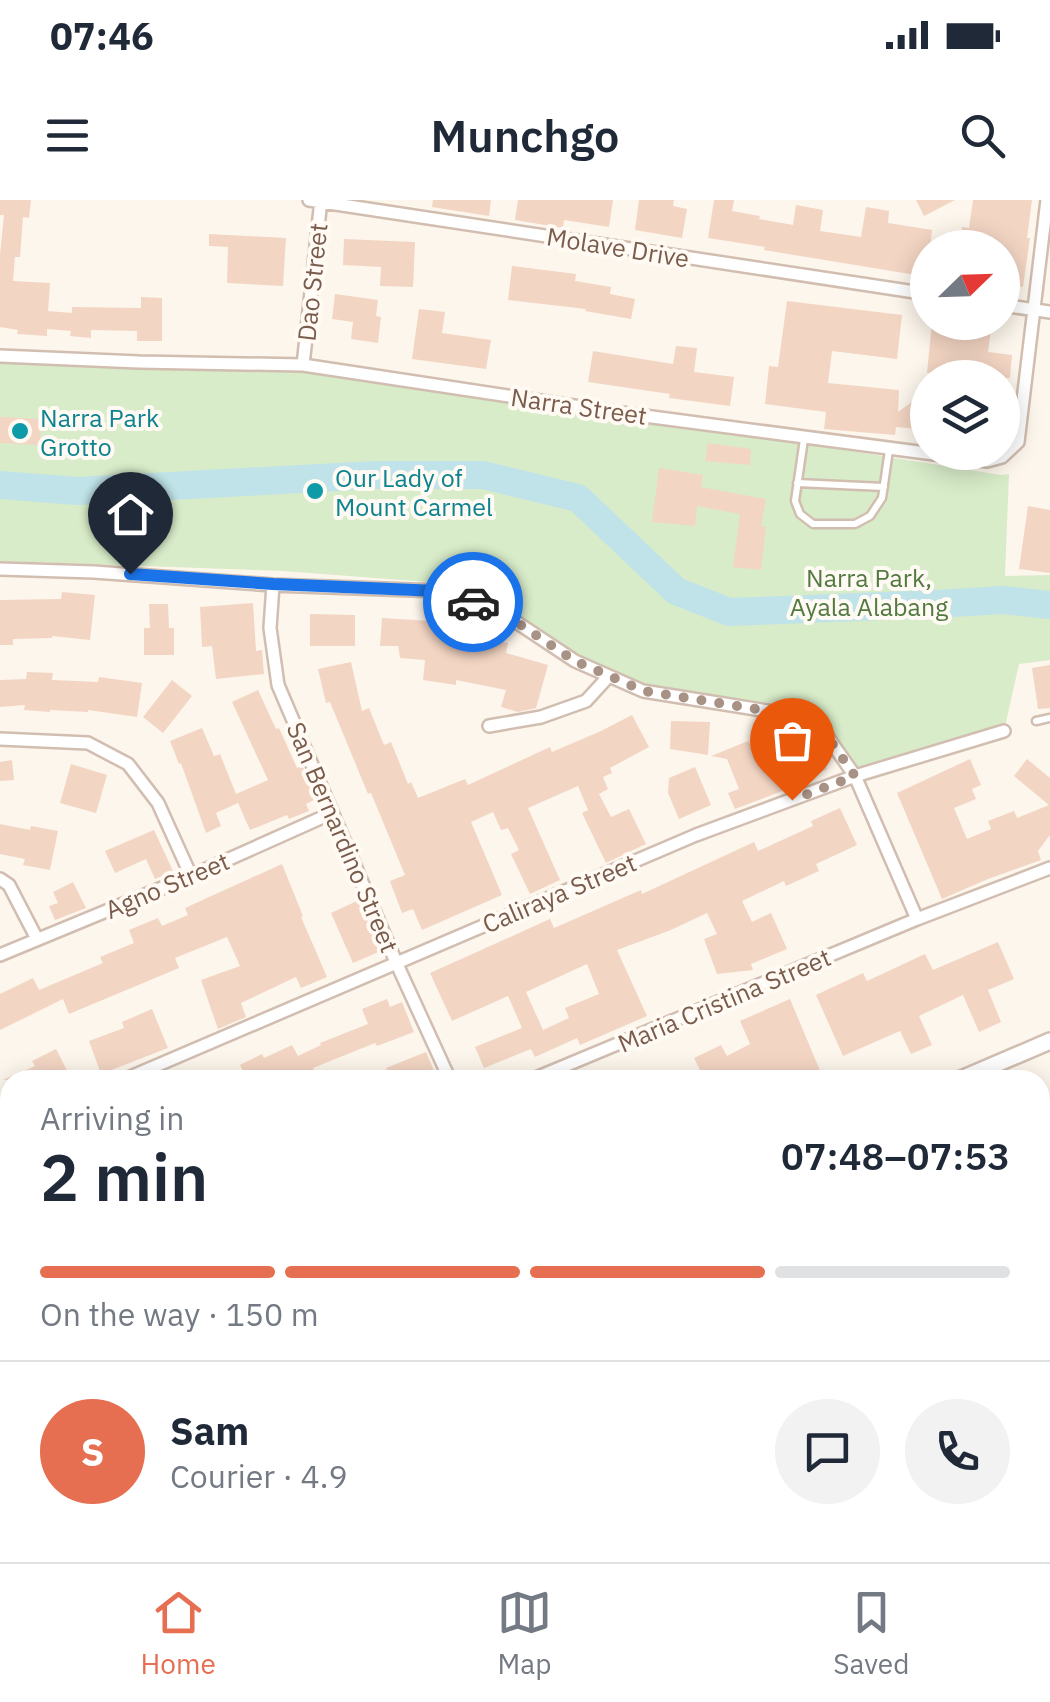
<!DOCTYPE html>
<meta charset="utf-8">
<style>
:root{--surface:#fff;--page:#f2f2f3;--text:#1f2937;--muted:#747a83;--line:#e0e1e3;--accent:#e76f51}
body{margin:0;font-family:"IBM Plex Sans",sans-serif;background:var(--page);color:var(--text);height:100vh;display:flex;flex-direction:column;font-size:38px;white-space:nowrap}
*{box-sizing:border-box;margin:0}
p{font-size:32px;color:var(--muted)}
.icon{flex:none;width:55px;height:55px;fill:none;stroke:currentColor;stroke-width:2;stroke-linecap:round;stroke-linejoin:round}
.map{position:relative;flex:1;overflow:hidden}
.details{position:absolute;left:0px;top:870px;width:1050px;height:492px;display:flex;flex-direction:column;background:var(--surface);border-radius:30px 30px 0 0;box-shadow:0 5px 25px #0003}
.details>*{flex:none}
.needle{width:65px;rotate:67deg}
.controls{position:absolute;left:910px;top:30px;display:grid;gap:20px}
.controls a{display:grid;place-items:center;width:110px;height:110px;border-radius:50%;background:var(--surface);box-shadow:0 5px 25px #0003;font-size:50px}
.pin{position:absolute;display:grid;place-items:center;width:85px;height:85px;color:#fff;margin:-102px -42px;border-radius:50% 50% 50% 0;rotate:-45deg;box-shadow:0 0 10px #0007}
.pin .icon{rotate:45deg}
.courier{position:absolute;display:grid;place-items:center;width:100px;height:100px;margin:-50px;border:8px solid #1a73e8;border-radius:50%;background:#fff;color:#222;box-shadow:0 2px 12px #0007}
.summary em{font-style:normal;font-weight:600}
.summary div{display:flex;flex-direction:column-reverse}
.summary{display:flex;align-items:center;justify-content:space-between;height:170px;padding:0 40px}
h1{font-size:65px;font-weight:600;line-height:75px}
.bar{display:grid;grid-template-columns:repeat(4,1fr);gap:15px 10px;align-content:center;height:120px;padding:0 40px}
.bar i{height:12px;border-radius:8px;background:var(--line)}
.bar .selected{background:var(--accent)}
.bar p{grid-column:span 4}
.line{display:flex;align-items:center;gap:25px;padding:0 40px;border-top:2px solid var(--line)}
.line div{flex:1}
.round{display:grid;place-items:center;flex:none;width:105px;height:105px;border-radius:52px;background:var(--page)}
.status{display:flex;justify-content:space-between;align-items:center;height:70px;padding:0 50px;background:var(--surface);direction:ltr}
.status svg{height:28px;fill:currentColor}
header{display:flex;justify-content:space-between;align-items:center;height:130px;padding:0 40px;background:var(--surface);font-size:45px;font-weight:600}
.tab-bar{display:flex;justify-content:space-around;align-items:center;height:140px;border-top:2px solid var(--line);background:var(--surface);font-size:28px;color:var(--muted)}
.tab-bar a{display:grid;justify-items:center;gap:5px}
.tab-bar .selected{color:var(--accent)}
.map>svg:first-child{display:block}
.green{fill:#d8ecc9}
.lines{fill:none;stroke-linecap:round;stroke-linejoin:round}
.river{stroke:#bfe3e8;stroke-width:28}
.building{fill:#f3d5c3;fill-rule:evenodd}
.service-casing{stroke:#d1beb0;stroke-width:11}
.minor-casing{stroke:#d1beb0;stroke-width:16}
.tertiary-casing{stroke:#d1beb0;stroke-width:20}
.service{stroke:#fff;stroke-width:6}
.minor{stroke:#fff;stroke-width:11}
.tertiary{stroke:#fff;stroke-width:15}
.done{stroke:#a89285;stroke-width:10;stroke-dasharray:0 18}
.route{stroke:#1a73e8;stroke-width:12}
.culture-dot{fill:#0f9aa8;stroke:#fffaf3;stroke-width:4}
.labels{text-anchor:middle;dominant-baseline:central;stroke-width:8;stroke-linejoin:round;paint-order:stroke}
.street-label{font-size:25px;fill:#7a5c4d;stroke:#fffaf3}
.culture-label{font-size:25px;fill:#0d838f;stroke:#fffaf3;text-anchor:start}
.park-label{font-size:25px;fill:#537a41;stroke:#fffaf3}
</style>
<div class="status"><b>07:46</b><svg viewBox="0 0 49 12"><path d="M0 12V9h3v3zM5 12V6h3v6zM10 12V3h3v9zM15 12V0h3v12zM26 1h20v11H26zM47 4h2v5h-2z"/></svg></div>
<header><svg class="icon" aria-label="menu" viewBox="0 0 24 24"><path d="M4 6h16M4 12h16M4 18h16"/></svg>Munchgo<svg class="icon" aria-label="search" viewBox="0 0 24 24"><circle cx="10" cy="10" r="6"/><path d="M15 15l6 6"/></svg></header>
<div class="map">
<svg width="1050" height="1362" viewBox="0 0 1050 1362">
<rect width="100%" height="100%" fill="#fdf6ec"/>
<path class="green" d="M0 162 298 169 751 235 1001 275 1009 274 1005 376 1050 375V460L1019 464 1004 531 854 574 820 525 793 505 728 498 644 483 582 458 505 406 441 383 283 371 0 361Z"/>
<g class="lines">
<path class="river" d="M0 285 77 291 375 275H483L578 298 676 391 729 412 935 404 1003 400 1050 405"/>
</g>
<path class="building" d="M0 0H31L29 18 23 17 20 57H15L13 81 50 83 48 111 72 113V107L141 108V97L162 98V141H137V131L91 130V138L70 136 71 131 47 129V136L17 134 18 130 0 127V55L4 15H0Z
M433 0H491L489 16 432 7Z
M518 0H613L609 27 564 20 563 28 515 20Z
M639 0H674L673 6 687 9 682 38 635 30Z
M714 0H734L732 11 760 16 759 19 793 25 796 5 823 10 820 31 861 37 866 7 889 11 888 23 932 30 930 48H928V77L764 50 765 47 708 38Z
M916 0H955L924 16Z
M973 0H1032L1027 38H1030L1023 87 1002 84V48H958L962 27 969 28Z
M209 34 286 38 283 86 227 83 228 47 209 46Z
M344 39 415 42 413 87 380 86 381 67 343 65Z
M512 66 576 74 575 81 611 87 610 94 635 99 631 119 585 111 586 109 508 100Z
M335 94 378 100 376 116 381 117 378 143 351 139 353 122 332 119Z
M787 101 902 115 897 159 832 151 828 183 899 190 898 212 928 190V230L896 227 895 235 824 229 826 212 765 204 769 166 778 167Z
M419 109 445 112 442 133 491 140 486 169 412 159Z
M932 122 991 129 988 152 1012 155 1010 178H929V173H927Z
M676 146 697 148 694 172 734 177 730 206 669 198 670 194 588 182 593 151 673 164Z
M0 217 41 219 40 245 0 243Z
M708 243 751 249 750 265 705 261Z
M659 268 703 275 701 287 766 299 761 326 766 327 761 370 733 367 740 314 697 306 695 326 652 322Z
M452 302 487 304 486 316 452 313Z
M1028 306 1050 310V373L1019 369Z
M62 392 95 395 90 440 52 436V438L13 439V445H0V400L61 399Z
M253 403 256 451 262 450 264 474 216 479 212 446 202 447 200 407Z
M149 404H168L169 428H174V455H144V428H150Z
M310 414 355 415V446H310Z
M431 416 465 421 463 434 508 443 506 453 548 465 536 508 518 512 501 507 506 490 456 480V485L423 480 425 460 400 458 398 446H380L382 418 431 421Z
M351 462 362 511 369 508 384 545 391 542 408 584 411 582 418 598 465 579 468 585 550 547 552 552 601 531 632 515 649 547 610 568 612 573 603 577 608 589 599 594 611 617 629 609 646 644 606 663 582 613 588 610 578 586 528 608 560 680 530 694 511 654 519 650 508 628 501 630 493 612 471 622 502 695 422 730 413 709 402 713 390 681 405 675 371 593 368 594 330 502 326 503 318 469Z
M1050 465V508L1038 509 1032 468Z
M27 472 53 473 52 480 98 482 99 477 142 483 137 517 88 510V512L50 510V512L24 510 25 505 0 507V480L26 479Z
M172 480 192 496 163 533 143 517Z
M258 490 276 529 279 528 297 568 302 565 316 599 306 604 309 611 289 619 287 615 250 630 238 603 216 613 221 626 206 633 181 563 179 564 170 541 202 528 214 556 220 554 236 594 268 580 232 502Z
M671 521 710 522 708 555 670 549Z
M784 528 796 552 814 542 827 569 782 591 735 609 728 593 739 589 727 559 711 556 748 541 750 544Z
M970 559 981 585 972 589 976 599 954 608 967 639 991 629 988 621 1014 611 1017 618 1049 605 1014 576 1027 559 1050 578V635L1038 651 1041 660 988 679 942 699 897 593Z
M12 560 14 580 0 581V562Z
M71 564 107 575 96 613 60 603Z
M695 567 711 605 679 619 668 593 669 578Z
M840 608 857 645 816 664 819 671 786 686 784 681 742 701 752 722 771 713 787 749 751 764 753 770 717 774 704 739 717 734 707 713 671 730 617 750 647 816 617 829 580 845 577 838 535 857 531 849 484 868 475 847 522 828 508 796 452 821 430 773 550 719 554 728 641 690 642 694 754 642 758 651 813 626 811 621ZM587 764 599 794 565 808 569 818 543 830 526 792Z
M0 624 30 630 31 626 58 631 50 670 23 665 25 659 0 654Z
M154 630 173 671 155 679 146 659 115 673 105 651Z
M282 664 303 716 301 717 327 777 301 788 296 777 241 803 246 817 218 829 201 780 240 766 227 737 175 758 179 768 69 814 63 799 0 830V794L33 778 39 790 103 763 100 757 134 743 129 730 158 718 162 726 188 715 185 708Z
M73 682 86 708 55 720 49 706 58 703 53 692Z
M359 700 381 751 353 763 331 713Z
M998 742 1014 779 988 790 1001 822 979 832 963 795 919 816 932 845 911 854 900 831 843 856 816 795 863 773 867 781 925 754 933 770Z
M387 799 390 807 402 802 414 832 377 846 375 843 313 868 319 880H247L240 865 262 854 264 858 292 845 298 856 321 845 320 843 368 824 362 809Z
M790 799 824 880H705L694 858 721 845 727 856 750 844 740 821Z
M152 809 168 848 101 874 89 841 124 828 122 822Z
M56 849 72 880H3L35 866 32 861Z
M426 852 438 880H391L386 868Z"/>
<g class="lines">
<defs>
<path id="service" d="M804 239 795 301 800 314 813 324H855L870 316 882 298 889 250
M797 283 884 287
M1036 521 1050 518"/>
<path id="minor" d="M309 0 928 94
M1002 105 1050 112
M0 156 139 162 303 165 614 212 987 261 1002 257 1018 242 1047 0
M303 165 321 0
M0 369 94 372 273 385 439 391 498 410 575 461 643 491 787 514 820 526 855 576 917 719
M273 385 270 428 278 485 396 762 450 880
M489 526 541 517 586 501 608 477
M0 539 88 543 128 564 158 603 191 676
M0 679 9 685 37 739
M0 755 191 676 332 613
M123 880 696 635 855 576 1004 531
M531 880 917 719 1050 668
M0 932 10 928
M1040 1054 1050 1050
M0 1106 10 1102
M1040 1244 1050 1240
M250 1352 253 1362
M885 1352 888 1362
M303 1362 326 1352
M771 1362 793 1352"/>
<path id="tertiary" d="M959 880 1050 841
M0 1293 10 1289"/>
</defs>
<use href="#service" class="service-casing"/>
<use href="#minor" class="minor-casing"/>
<use href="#tertiary" class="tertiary-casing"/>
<use href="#service" class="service"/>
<use href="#minor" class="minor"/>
<use href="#tertiary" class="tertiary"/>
</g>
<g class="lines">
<path class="done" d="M473 402 498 410 575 461 644 491 787 514 820 526 855 576 792 600"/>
<path class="route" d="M130 374 273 384 438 391 473 402"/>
</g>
<g class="culture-dot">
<circle cx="20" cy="231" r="10"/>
<circle cx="315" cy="291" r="10"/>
</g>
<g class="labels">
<g class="street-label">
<text transform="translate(618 47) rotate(9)">Molave Drive</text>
<text transform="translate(312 82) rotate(-84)">Dao Street</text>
<text transform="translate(579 206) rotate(8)">Narra Street</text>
<text transform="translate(343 637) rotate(67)">San Bernardino Street</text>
<text transform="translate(167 685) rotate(-23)">Agno Street</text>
<text transform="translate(559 693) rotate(-23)">Caliraya Street</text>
<text transform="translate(724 800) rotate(-23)">Maria Cristina Street</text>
</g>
<g class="culture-label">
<text x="40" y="217">Narra Park<tspan x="40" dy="29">Grotto</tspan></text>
<text x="335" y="277">Our Lady of<tspan x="335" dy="29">Mount Carmel</tspan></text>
</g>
<g class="park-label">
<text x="869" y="377">Narra Park,<tspan x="869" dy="29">Ayala Alabang</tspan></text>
</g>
</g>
</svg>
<div class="controls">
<a><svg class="needle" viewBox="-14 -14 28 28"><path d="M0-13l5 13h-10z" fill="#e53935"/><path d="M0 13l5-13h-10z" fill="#747a83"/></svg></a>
<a><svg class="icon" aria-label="layers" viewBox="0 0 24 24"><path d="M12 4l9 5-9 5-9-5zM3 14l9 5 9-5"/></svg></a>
</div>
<div class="pin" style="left:792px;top:600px;background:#ea580c"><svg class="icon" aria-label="bag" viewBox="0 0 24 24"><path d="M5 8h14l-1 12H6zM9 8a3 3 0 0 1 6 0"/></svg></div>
<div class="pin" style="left:130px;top:374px;background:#1f2937"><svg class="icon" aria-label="home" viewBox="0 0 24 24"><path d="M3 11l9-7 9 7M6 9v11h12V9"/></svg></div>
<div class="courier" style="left:473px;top:402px"><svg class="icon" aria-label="car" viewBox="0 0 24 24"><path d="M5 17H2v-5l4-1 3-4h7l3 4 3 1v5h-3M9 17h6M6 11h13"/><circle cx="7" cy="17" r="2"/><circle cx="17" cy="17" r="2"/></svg></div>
<section class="details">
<div class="summary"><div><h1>2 min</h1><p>Arriving in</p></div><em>07:48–07:53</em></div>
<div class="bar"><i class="selected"></i><i class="selected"></i><i class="selected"></i><i></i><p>On the way · 150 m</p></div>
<div class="line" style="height:180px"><b class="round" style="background:var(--accent);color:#fff">S</b><div><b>Sam</b><p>Courier · 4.9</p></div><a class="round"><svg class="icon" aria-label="chat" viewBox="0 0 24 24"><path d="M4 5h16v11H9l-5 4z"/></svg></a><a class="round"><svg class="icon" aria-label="phone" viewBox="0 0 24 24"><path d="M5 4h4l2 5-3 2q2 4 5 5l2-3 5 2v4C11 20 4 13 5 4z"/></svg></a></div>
</section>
</div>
<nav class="tab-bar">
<a class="selected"><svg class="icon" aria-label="home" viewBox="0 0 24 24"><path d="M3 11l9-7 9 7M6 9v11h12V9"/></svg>Home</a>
<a><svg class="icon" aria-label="map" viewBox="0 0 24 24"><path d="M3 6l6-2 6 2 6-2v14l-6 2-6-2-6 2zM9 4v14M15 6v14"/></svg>Map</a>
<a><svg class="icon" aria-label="saved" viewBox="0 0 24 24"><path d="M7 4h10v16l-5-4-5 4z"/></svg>Saved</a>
</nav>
